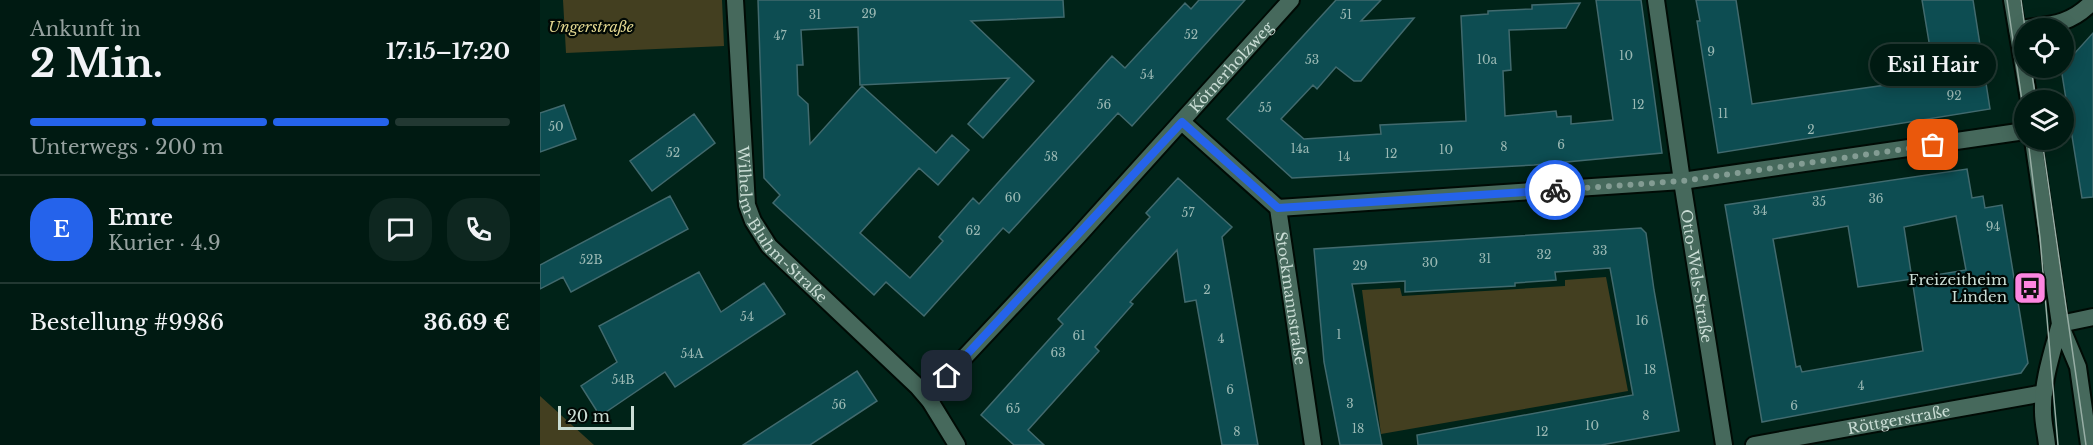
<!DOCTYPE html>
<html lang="de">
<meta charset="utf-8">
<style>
:root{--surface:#001a12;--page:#0e2720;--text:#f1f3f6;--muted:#95a19f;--line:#223832;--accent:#2563eb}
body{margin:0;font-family:"Libre Baskerville",serif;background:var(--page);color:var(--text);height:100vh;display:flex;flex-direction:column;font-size:22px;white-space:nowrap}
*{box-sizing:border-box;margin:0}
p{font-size:20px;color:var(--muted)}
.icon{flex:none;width:33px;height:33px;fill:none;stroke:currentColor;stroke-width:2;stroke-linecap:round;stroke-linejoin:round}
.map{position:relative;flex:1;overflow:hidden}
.drawer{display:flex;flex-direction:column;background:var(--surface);width:540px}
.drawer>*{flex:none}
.controls{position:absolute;left:1474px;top:18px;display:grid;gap:12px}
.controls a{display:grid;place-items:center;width:60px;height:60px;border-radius:50%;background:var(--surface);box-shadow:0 3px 15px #0003,0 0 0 2px var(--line);font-size:30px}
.scale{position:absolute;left:18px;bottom:15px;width:76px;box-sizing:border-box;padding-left:6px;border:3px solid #caddd5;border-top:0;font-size:16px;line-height:21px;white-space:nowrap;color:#caddd5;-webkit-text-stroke:4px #010905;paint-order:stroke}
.pin{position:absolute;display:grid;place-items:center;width:51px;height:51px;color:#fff;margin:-26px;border-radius:12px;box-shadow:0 3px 9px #0006}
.courier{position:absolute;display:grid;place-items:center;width:60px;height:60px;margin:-30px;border:4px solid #2563eb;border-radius:50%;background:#fff;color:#222;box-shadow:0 2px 8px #0007}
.bubble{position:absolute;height:42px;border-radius:21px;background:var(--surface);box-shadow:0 3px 15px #0003,0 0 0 2px var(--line);font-size:20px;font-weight:700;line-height:42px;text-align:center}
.headline em{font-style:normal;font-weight:700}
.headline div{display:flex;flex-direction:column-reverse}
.headline{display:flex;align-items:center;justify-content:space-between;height:102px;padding:0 30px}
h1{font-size:39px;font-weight:700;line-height:45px}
.bar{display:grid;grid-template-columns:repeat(4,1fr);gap:9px 6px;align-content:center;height:72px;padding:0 30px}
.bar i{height:8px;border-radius:4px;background:var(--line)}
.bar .current{background:var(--accent)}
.bar p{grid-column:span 4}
.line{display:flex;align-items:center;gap:15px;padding:0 30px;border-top:2px solid var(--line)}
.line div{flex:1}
.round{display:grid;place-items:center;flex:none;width:63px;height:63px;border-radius:24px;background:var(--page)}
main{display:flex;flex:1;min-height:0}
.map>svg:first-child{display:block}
.green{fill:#433f20}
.building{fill:#0d4d52;stroke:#416a6e;stroke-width:1.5;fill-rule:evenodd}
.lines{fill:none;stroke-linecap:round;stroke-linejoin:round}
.minor-casing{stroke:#000b05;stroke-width:20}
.tertiary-casing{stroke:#000b05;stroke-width:20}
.minor{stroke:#46695c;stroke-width:16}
.tertiary{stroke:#46695c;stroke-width:16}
.tram{stroke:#97aea5;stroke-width:1.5}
.done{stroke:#839c93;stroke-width:6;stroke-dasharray:0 10.8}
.route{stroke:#2563eb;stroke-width:8}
.labels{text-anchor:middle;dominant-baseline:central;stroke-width:4.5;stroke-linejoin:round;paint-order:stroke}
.number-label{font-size:12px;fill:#9bb9b4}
.park-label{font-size:15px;font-style:italic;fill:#e0d58f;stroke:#010905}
.street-label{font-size:15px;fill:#caddd5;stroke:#010905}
.poi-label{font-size:15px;fill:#caddd5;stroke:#010905;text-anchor:end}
</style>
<main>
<section class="drawer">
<div class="headline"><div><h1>2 Min.</h1><p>Ankunft in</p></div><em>17:15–17:20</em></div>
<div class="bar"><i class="current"></i><i class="current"></i><i class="current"></i><i></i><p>Unterwegs · 200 m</p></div>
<div class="line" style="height:108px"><b class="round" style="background:var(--accent);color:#fff">E</b><div><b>Emre</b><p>Kurier · 4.9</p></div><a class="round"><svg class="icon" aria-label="chat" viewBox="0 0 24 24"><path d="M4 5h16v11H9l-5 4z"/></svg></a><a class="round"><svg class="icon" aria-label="phone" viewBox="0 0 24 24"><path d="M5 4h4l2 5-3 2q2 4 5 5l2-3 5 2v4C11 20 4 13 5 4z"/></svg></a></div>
<div class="line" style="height:78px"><div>Bestellung #9986</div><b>36.69 €</b></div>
</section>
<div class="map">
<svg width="1553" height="445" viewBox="0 0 1553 445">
<rect width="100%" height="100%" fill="#002318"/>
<path class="green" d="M23 0H182L184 46 26 53Z
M1066 277 1088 391 841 434 822 290 860 288 862 296 1025 286V280Z
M0 396 54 445H0Z"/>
<path class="building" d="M218 0H523L524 17 431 21 494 81 443 138 428 124 469 78 320 85 318 27 261 30 263 65H257L258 95 268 104 270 144 322 86 396 153 412 135 429 150 398 185 379 168 320 233 370 278 403 241 399 237 433 198 439 204 572 56 585 68 645 3 651 9 659 0H705L592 126 578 113 469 233 463 228 384 316 346 282 334 295 233 203 240 195 224 178Z
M796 0H841L821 21 874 18 821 81H814L796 67 777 89 773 85 741 119 764 139 841 134 840 125 926 121 921 16 948 14V11L992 9V5L1040 3 1026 28 969 30 971 70 963 71 965 116 1016 111 1017 117 1031 116V124L1073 120 1056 0H1101L1122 153 994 165 752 178 687 119Z
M1156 0H1196L1212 104 1395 78 1382 0H1433L1450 109 1178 153 1157 21H1160Z
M1553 33V197L1542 198 1521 68H1524V65Z
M24 105 36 139 0 152V113Z
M154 114 175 143 112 191 90 161Z
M1427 169 1432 198 1443 196 1445 208 1462 205 1488 363 1481 373 1222 422 1185 205ZM1416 216 1426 270 1372 279 1364 227ZM1308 226 1318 287 1372 279 1383 351 1262 372 1260 366 1256 367 1233 239Z
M638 178 692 227 682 237 718 445H682L656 300 645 302 637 250 590 302 593 304 555 347 559 351 488 430 504 445H474L441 415 523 324 518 319 610 217 606 213Z
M130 196 148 229 31 292 23 277 0 289V265Z
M1101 228 1106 233 1114 290 1139 431 1061 445H878L877 435 1093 395 1070 268 1015 272 1016 280 975 283V286L918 289 865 292V281L812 284 842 445H800L784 362 774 249Z
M159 272 181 312 224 283 245 314 135 387 125 372 60 416 41 386 77 362 59 326Z
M317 371 337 401 270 445H203Z"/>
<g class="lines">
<defs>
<g id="minor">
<path id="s1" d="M195 0 207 205 213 221 229 246 378 387 390 401 417 445"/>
<path id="s2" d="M1116 0 1142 181 1184 445"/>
<path d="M1477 29C1508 25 1530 26 1553 1"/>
<path id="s3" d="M642 122 738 208 773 445"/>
<path d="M738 208 1142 181 1485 131"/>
<path d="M1520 324 1553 317"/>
<path id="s4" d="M390 401 407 376 538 236 751 0"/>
<path id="s5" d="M1214 445 1504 393"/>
</g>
<path id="tertiary" d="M1472 0 1489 100
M1493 140 1520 324 1538 367 1549 445
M1507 445C1506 434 1503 423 1503 412 1502 382 1512 353 1520 324"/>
</defs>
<use href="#minor" class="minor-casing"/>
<use href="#tertiary" class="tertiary-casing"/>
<use href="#minor" class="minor"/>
<use href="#tertiary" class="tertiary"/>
<path class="tram" d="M1467 0 1485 121
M1481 0 1485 28
M1491 68 1496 100
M1488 140 1500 238 1518 445
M1502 140 1546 445"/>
</g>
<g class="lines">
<path class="done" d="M1015 190 1142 181 1393 145"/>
<path class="route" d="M407 376 642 122 738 208 1015 190"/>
</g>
<defs>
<symbol id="bus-square" viewBox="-11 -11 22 22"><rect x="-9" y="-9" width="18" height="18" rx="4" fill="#fe86e1" stroke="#010905"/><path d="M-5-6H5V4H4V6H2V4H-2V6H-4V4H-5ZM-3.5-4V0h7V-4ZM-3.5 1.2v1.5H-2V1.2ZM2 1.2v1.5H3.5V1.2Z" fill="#111"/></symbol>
</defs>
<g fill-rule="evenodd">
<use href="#bus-square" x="1471" y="269" width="38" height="38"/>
</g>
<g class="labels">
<g class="number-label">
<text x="329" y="13">29</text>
<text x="275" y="14">31</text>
<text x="806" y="14">51</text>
<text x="651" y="34">52</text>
<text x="240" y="35">47</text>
<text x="1171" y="51">9</text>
<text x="1086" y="55">10</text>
<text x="772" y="59">53</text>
<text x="947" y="59">10a</text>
<text x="607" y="74">54</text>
<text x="1414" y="95">92</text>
<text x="564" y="104">56</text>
<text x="1098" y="104">12</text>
<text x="725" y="107">55</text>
<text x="1183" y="113">11</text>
<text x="16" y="126">50</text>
<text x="1271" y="129">2</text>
<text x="1021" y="144">6</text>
<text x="964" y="146">8</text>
<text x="760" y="148">14a</text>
<text x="906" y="149">10</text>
<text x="133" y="152">52</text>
<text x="851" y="153">12</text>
<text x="511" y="156">58</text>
<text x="804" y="156">14</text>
<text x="473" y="197">60</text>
<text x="1336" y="198">36</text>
<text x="1279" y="201">35</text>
<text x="1220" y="210">34</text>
<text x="648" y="212">57</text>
<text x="1453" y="226">94</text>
<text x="433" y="230">62</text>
<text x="1060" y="250">33</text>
<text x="1004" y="254">32</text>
<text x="945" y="258">31</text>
<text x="51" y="259">52B</text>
<text x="890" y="262">30</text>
<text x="820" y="265">29</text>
<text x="667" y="289">2</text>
<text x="207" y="316">54</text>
<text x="1102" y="320">16</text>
<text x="799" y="334">1</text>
<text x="539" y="335">61</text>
<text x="681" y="338">4</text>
<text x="518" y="352">63</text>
<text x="152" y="353">54A</text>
<text x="1110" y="369">18</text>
<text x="83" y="379">54B</text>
<text x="1321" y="385">4</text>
<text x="690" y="389">6</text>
<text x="810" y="403">3</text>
<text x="299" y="404">56</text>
<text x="1254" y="405">6</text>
<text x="473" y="408">65</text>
<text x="1106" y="415">8</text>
<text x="1052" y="425">10</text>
<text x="818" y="428">18</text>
<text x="697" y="431">8</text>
<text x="1002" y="431">12</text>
</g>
<g class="park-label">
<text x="51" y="26">Ungerstraße</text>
</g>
<g class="street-label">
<text stroke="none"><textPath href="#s4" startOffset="450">Kötnerholzweg</textPath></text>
<text stroke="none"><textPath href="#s1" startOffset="238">Wilhelm-Bluhm-Straße</textPath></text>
<text stroke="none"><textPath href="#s2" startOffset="279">Otto-Wels-Straße</textPath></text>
<text stroke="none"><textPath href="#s3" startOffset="220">Stockmannstraße</textPath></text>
<text stroke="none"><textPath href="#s5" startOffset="147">Röttgerstraße</textPath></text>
</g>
<g class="poi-label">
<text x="1467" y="279">Freizeitheim<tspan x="1467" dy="17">Linden</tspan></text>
</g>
</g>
</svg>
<div class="controls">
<a><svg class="icon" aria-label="locate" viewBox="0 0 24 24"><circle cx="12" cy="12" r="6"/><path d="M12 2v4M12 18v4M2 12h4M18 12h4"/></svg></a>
<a><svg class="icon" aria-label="layers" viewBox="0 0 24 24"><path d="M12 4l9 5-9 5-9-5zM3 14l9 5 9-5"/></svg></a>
</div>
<div class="scale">20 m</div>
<div class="pin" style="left:1393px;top:145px;background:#ea580c"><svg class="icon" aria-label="bag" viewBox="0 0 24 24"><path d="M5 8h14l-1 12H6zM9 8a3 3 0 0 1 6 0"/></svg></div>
<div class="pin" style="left:407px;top:376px;background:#1f2937"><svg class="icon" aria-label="home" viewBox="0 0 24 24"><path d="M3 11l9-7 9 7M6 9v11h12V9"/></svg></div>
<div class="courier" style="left:1015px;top:190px"><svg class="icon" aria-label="bike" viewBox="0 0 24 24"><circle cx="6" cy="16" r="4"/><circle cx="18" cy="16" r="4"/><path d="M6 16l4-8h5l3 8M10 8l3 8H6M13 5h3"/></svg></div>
<div class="bubble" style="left:1330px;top:44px;width:126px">Esil Hair</div>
</div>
</main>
